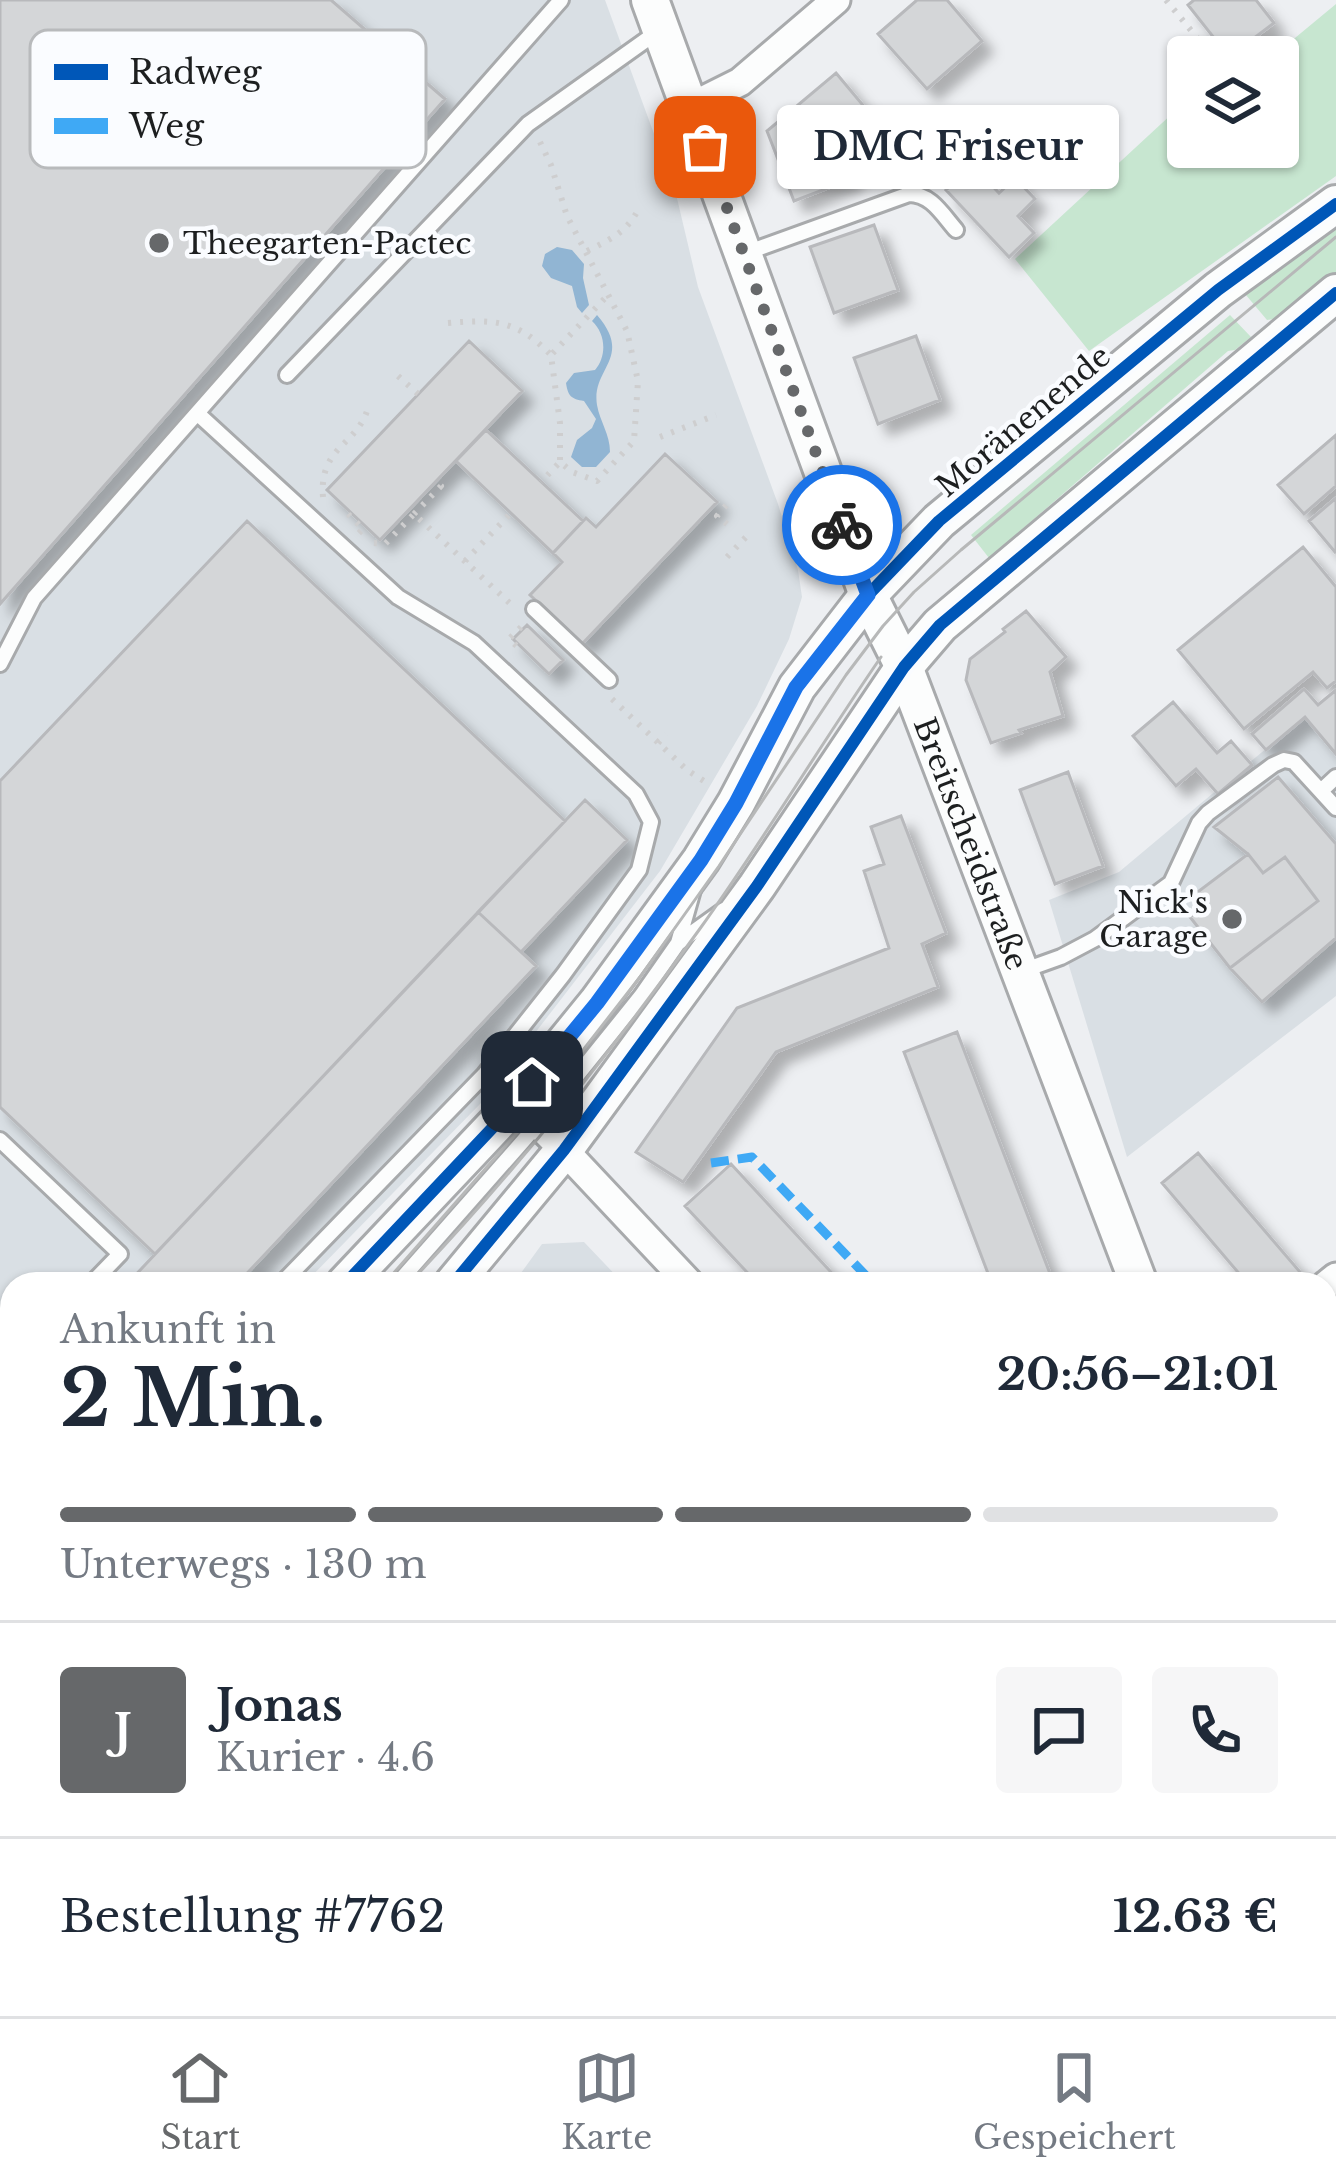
<!DOCTYPE html>
<html lang="de">
<meta charset="utf-8">
<style>
:root{--surface:#fff;--page:#f6f6f7;--text:#1f2937;--muted:#747a83;--line:#e0e1e3;--accent:#66686a}
body{margin:0;font-family:"Libre Baskerville",serif;background:var(--page);color:var(--text);height:100vh;display:flex;flex-direction:column;font-size:45px;white-space:nowrap}
*{box-sizing:border-box;margin:0}
p{font-size:39px;color:var(--muted)}
.icon{flex:none;width:66px;height:66px;fill:none;stroke:currentColor;stroke-width:2;stroke-linecap:round;stroke-linejoin:round}
.map{position:relative;flex:1;overflow:hidden}
.drawer{position:absolute;left:0px;top:1272px;width:1338px;height:744px;display:flex;flex-direction:column;background:var(--surface);border-radius:36px 36px 0 0;box-shadow:0 3px 9px #0004}
.drawer>*{flex:none}
.controls{position:absolute;left:1167px;top:36px;display:grid;gap:24px}
.controls a{display:grid;place-items:center;width:132px;height:132px;border-radius:12px;background:var(--surface);box-shadow:0 3px 9px #0004;font-size:60px}
.pin{position:absolute;display:grid;place-items:center;width:102px;height:102px;color:#fff;margin:-51px;border-radius:24px;box-shadow:0 6px 18px #0006}
.courier{position:absolute;display:grid;place-items:center;width:120px;height:120px;margin:-60px;border:9px solid #1a73e8;border-radius:50%;background:#fff;color:#222;box-shadow:0 3px 15px #0007}
.bubble{position:absolute;height:84px;border-radius:12px;background:var(--surface);box-shadow:0 3px 9px #0004;font-size:39px;font-weight:700;line-height:84px;text-align:center}
.headline em{font-style:normal;font-weight:700}
.headline div{display:flex;flex-direction:column-reverse}
.headline{display:flex;align-items:center;justify-content:space-between;height:204px;padding:0 60px}
h1{font-size:78px;font-weight:700;line-height:90px}
.bar{display:grid;grid-template-columns:repeat(4,1fr);gap:18px 12px;align-content:center;height:144px;padding:0 60px}
.bar i{height:15px;border-radius:9px;background:var(--line)}
.bar .active{background:var(--accent)}
.bar p{grid-column:span 4}
.line{display:flex;align-items:center;gap:30px;padding:0 60px;border-top:3px solid var(--line)}
.line div{flex:1}
.round{display:grid;place-items:center;flex:none;width:126px;height:126px;border-radius:12px;background:var(--page)}
.tabs{display:flex;justify-content:space-around;align-items:center;height:168px;border-top:3px solid var(--line);background:var(--surface);font-size:33px;color:var(--muted)}
.tabs a{display:grid;justify-items:center;gap:6px}
.tabs .active{color:var(--accent)}
.map>svg:first-child{display:block}
.built{fill:#d9dfe4}
.green{fill:#c7e6d0}
.water{fill:#91b5d3}
.building{fill:#d4d6d8;stroke:#b8b9bc;stroke-width:3;filter:url(#shadow)}
.lines{fill:none;stroke-linecap:round;stroke-linejoin:round}
.lane-casing{stroke:#a8aaac;stroke-width:20}
.street-casing{stroke:#a8aaac;stroke-width:33}
.secondary-casing{stroke:#a8aaac;stroke-width:42}
.path{stroke:#cececf;stroke-width:6;stroke-dasharray:3 9;stroke-linecap:butt}
.lane{stroke:#fcfdfd;stroke-width:14}
.street{stroke:#fcfdfd;stroke-width:27}
.secondary{stroke:#fcfdfd;stroke-width:36}
.tram{stroke:#b7b8b8;stroke-width:3}
.rail{stroke:#b7b8b8;stroke-width:9;stroke-dasharray:6 12;stroke-linecap:butt}
.quiet{stroke:#3fa9f5;stroke-width:9;stroke-dasharray:18 9;stroke-linecap:butt}
.cycleway-casing{stroke:#fafcff;stroke-width:20}
.cycleway{stroke:#0057b8;stroke-width:12}
.done{stroke:#66686a;stroke-width:12;stroke-dasharray:0 21.6}
.route{stroke:#1a73e8;stroke-width:15}
.poi-dot{fill:#66686a;stroke:#fafcff;stroke-width:4.5}
.labels{text-anchor:middle;dominant-baseline:central;stroke-width:9;stroke-linejoin:round;paint-order:stroke}
.poi-label{font-size:30px;fill:#1d1f20;stroke:#fafcff;text-anchor:start}
.street-label{font-size:30px;fill:#1d1f20;stroke:#fafcff}
.key{fill:#fafcff;stroke:#b8babc;stroke-width:3}
.key-label{font-size:33px;fill:#1d1f20}
</style>
<div class="map">
<svg width="1336" height="2016" viewBox="0 0 1336 2016">
<defs>
<filter id="shadow"><feDropShadow dx="11" dy="11" stdDeviation="6" flood-color="#0004"/></filter>
</defs>
<rect width="100%" height="100%" fill="#edeff2"/>
<path class="built" d="M0 0H605L676 194 698 287 778 504 798 570 802 597 789 639 757 706 660 871 481 1103 304 1284H12V1523L0 1512Z
M1336 690V996L1127 1157 1049 900 1119 872Z
M584 1242 624 1284H513L542 1244Z
M12 1875V2004H460L471 2016H219L211 2009 216 2016H0V1886Z
M801 2004H1315L1327 2016H789Z"/>
<path class="green" d="M1336 4V176L1089 351 1015 259 1188 99V147H1278V57H1272Z
M1336 220V278L1281 324 1274 319 1267 320 1240 288Z
M1230 315 1251 337 1235 350 1228 351 989 558 971 535Z
M460 2004H596L609 2016H472Z"/>
<path class="water" d="M557 247 572 250 584 264 583 278 589 305 582 313 577 307 572 286 551 278 542 266 545 254Z
M597 315C634 358 591 368 597 405 600 422 610 434 610 452L596 467H582L571 457 577 440 592 428 596 419 584 401C571 399 568 396 566 383L574 373 595 370C607 356 606 334 592 321Z"/>
<path class="building" d="M0 0H331L445 99 0 604Z
M917 0H947L982 41 927 89 878 34Z
M1194 0H1256L1274 23 1229 57 1188 5Z
M836 73 872 116 839 144 852 179 794 201 767 131Z
M927 132 938 159 923 165 912 139Z
M973 165 999 193 1015 178 1035 199 1018 216 1034 233 1009 257 946 190Z
M874 225 898 290 834 313 810 247Z
M916 336 940 400 878 424 854 358Z
M469 341 522 391 380 540 327 490Z
M486 430 583 521 553 553 456 461Z
M1336 435V486L1304 514 1278 485Z
M665 454 717 502 582 644 530 595 562 562 553 553 586 518 596 527Z
M1336 498V551L1335 552 1309 521Z
M247 521 565 821 155 1254 0 1107V781Z
M1303 547 1336 587V681L1327 688 1313 672 1244 729 1178 650Z
M1026 611 1066 657 1050 672 1063 716 1019 730 1021 733 991 743 966 680 970 659 1005 632 1003 629Z
M527 625 563 660 549 674 513 639Z
M1304 689 1318 705 1336 690V754L1305 717 1266 750 1252 734Z
M1173 702 1217 753 1231 741 1252 765 1218 794 1196 769 1176 786 1133 736Z
M1068 772 1103 866 1055 884 1020 790Z
M1278 777 1336 844V938L1262 1002 1230 968 1318 901 1285 857 1263 873 1248 854 1214 827Z
M585 800 627 840 521 952 478 912Z
M901 816 946 933 922 944 938 987 776 1052 683 1182 636 1152 737 1008 889 948 864 871 884 864 871 827Z
M1248 854 1263 873 1285 857 1318 901 1230 968 1190 917 1208 903 1199 891Z
M478 912 536 966 237 1284H127Z
M957 1032 1054 1284H992L904 1052Z
M1198 1153 1300 1272 1285 1284H1248L1162 1183Z
M731 1164 842 1284H758L685 1206Z
M1326 1416 1336 1428V1505L1326 1493Z
M0 1614 12 1625V1683L0 1672Z
M609 2004H650L661 2016H620Z
M827 2004H871L883 2016H814Z
M1144 2004H1243L1256 2016H1156Z"/>
<g class="lines">
<defs>
<path id="lane" d="M743 254 909 194C931 194 942 214 956 230
M287 375 528 124 660 30
M197 413 398 597 474 643 636 794 651 822 639 870 563 975 484 1075 281 1284
M534 609 609 680
M0 664 34 598 561 0
M1322 790 1336 777
M678 943 693 890
M1022 971 1061 957 1095 939 1171 883 1199 823 1208 813 1273 765 1284 760 1294 762 1336 808
M0 1140 120 1254 91 1284
M397 1284 538 1124 641 996 678 943 724 910
M0 1700 12 1688
M1112 2004 1124 2016
M902 2007 905 2004"/>
<path id="street" d="M690 107 740 82 836 0
M513 1106 538 1124 564 1150 690 1284
M1326 1285 1336 1277
M1326 1843 1336 1837
M1326 1952 1336 1963"/>
<g id="secondary">
<path id="s1" d="M650 0 868 595 904 667 1139 1284"/>
<path d="M345 1284 513 1106 597 1003 701 860 736 803 797 687 868 595 939 521 1218 290 1336 204"/>
<path d="M453 1284 564 1150 757 886 904 667 940 625 1336 293"/>
<path d="M0 1633 12 1621"/>
<path d="M0 1772 12 1760"/>
<path d="M1326 1774 1336 1800"/>
</g>
</defs>
<use href="#lane" class="lane-casing"/>
<use href="#street" class="street-casing"/>
<use href="#secondary" class="secondary-casing"/>
<path class="path" d="M1166 0 1213 57
M540 142 551 165 567 216 627 331 638 381 634 441 597 481 572 472 560 462 541 482
M587 251C609 240 626 233 638 210
M448 323C495 319 517 320 551 355
M398 376 418 394
M660 437 716 415
M560 460V423L551 355 608 295
M323 497C319 446 357 446 368 408
M348 514 363 529 358 534
M414 514 441 486 436 482
M727 524 717 516 729 502
M374 543 385 544 414 514 515 608
M727 557 746 537
M465 561 511 513
M521 627 509 639 522 651
M612 699 687 770 710 785
M658 743 666 734
M1250 2011 1258 2004"/>
<use href="#lane" class="lane"/>
<use href="#street" class="street"/>
<use href="#secondary" class="secondary"/>
<path class="tram" d="M417 1275C519 1167 612 1051 699 930 763 841 819 747 881 657
M384 1284 530 1118 640 977 719 866 846 675 883 626 914 592 961 550 1336 237
M0 1687 12 1675
M0 1715 12 1702"/>
<path class="rail" d="M0 1603 12 1615
M0 1682 12 1694
M0 1721 12 1732
M0 1749 12 1760
M266 2004 279 2016
M295 2004 307 2016
M336 2004 348 2016
M418 2004 430 2016"/>
<path class="quiet" d="M711 1163 752 1157 874 1284"/>
<defs>
<path id="cycleway" d="M345 1284 513 1106 597 1003 701 860 736 803 797 687 868 595 939 521 1218 290 1336 204
M453 1284 564 1150 757 886 904 667 940 625 1336 293"/>
</defs>
<use href="#cycleway" class="cycleway-casing"/>
<use href="#cycleway" class="cycleway"/>
</g>
<g class="lines">
<path class="done" d="M705 147 842 525"/>
<path class="route" d="M532 1082 597 1003 701 860 736 803 796 687 868 595 842 525"/>
</g>
<g class="poi-dot">
<circle cx="159" cy="243" r="12"/>
<circle cx="1232" cy="919" r="12"/>
</g>
<g class="labels">
<g class="poi-label">
<text x="183" y="243">Theegarten-Pactec</text>
<text x="1208" y="902" text-anchor="end">Nick's<tspan x="1208" dy="34">Garage</tspan></text>
</g>
<g class="street-label">
<text transform="translate(1023 421) rotate(-40)">Moränenende</text>
<text stroke="none"><textPath href="#s1" startOffset="903">Breitscheidstraße</textPath></text>
</g>
</g>
<rect x="30" y="30" width="396" height="138" rx="18" class="key"/>
<rect x="54" y="64" width="54" height="16" fill="#0057b8"/>
<rect x="54" y="118" width="54" height="16" fill="#3fa9f5"/>
<g class="key-label">
<text x="129" y="84">Radweg</text>
<text x="129" y="138">Weg</text>
</g>
</svg>
<div class="controls">
<a><svg class="icon" aria-label="layers" viewBox="0 0 24 24"><path d="M12 4l9 5-9 5-9-5zM3 14l9 5 9-5"/></svg></a>
</div>
<div class="pin" style="left:705px;top:147px;background:#ea580c"><svg class="icon" aria-label="bag" viewBox="0 0 24 24"><path d="M5 8h14l-1 12H6zM9 8a3 3 0 0 1 6 0"/></svg></div>
<div class="pin" style="left:532px;top:1082px;background:#1f2937"><svg class="icon" aria-label="home" viewBox="0 0 24 24"><path d="M3 11l9-7 9 7M6 9v11h12V9"/></svg></div>
<div class="courier" style="left:842px;top:525px"><svg class="icon" aria-label="bike" viewBox="0 0 24 24"><circle cx="6" cy="16" r="4"/><circle cx="18" cy="16" r="4"/><path d="M6 16l4-8h5l3 8M10 8l3 8H6M13 5h3"/></svg></div>
<div class="bubble" style="left:777px;top:105px;width:342px">DMC Friseur</div>
<section class="drawer">
<div class="headline"><div><h1>2 Min.</h1><p>Ankunft in</p></div><em>20:56–21:01</em></div>
<div class="bar"><i class="active"></i><i class="active"></i><i class="active"></i><i></i><p>Unterwegs · 130 m</p></div>
<div class="line" style="height:216px"><b class="round" style="background:var(--accent);color:#fff">J</b><div><b>Jonas</b><p>Kurier · 4.6</p></div><a class="round"><svg class="icon" aria-label="chat" viewBox="0 0 24 24"><path d="M4 5h16v11H9l-5 4z"/></svg></a><a class="round"><svg class="icon" aria-label="phone" viewBox="0 0 24 24"><path d="M5 4h4l2 5-3 2q2 4 5 5l2-3 5 2v4C11 20 4 13 5 4z"/></svg></a></div>
<div class="line" style="height:156px"><div>Bestellung #7762</div><b>12.63 €</b></div>
</section>
</div>
<nav class="tabs">
<a class="active"><svg class="icon" aria-label="home" viewBox="0 0 24 24"><path d="M3 11l9-7 9 7M6 9v11h12V9"/></svg>Start</a>
<a><svg class="icon" aria-label="map" viewBox="0 0 24 24"><path d="M3 6l6-2 6 2 6-2v14l-6 2-6-2-6 2zM9 4v14M15 6v14"/></svg>Karte</a>
<a><svg class="icon" aria-label="saved" viewBox="0 0 24 24"><path d="M7 4h10v16l-5-4-5 4z"/></svg>Gespeichert</a>
</nav>
